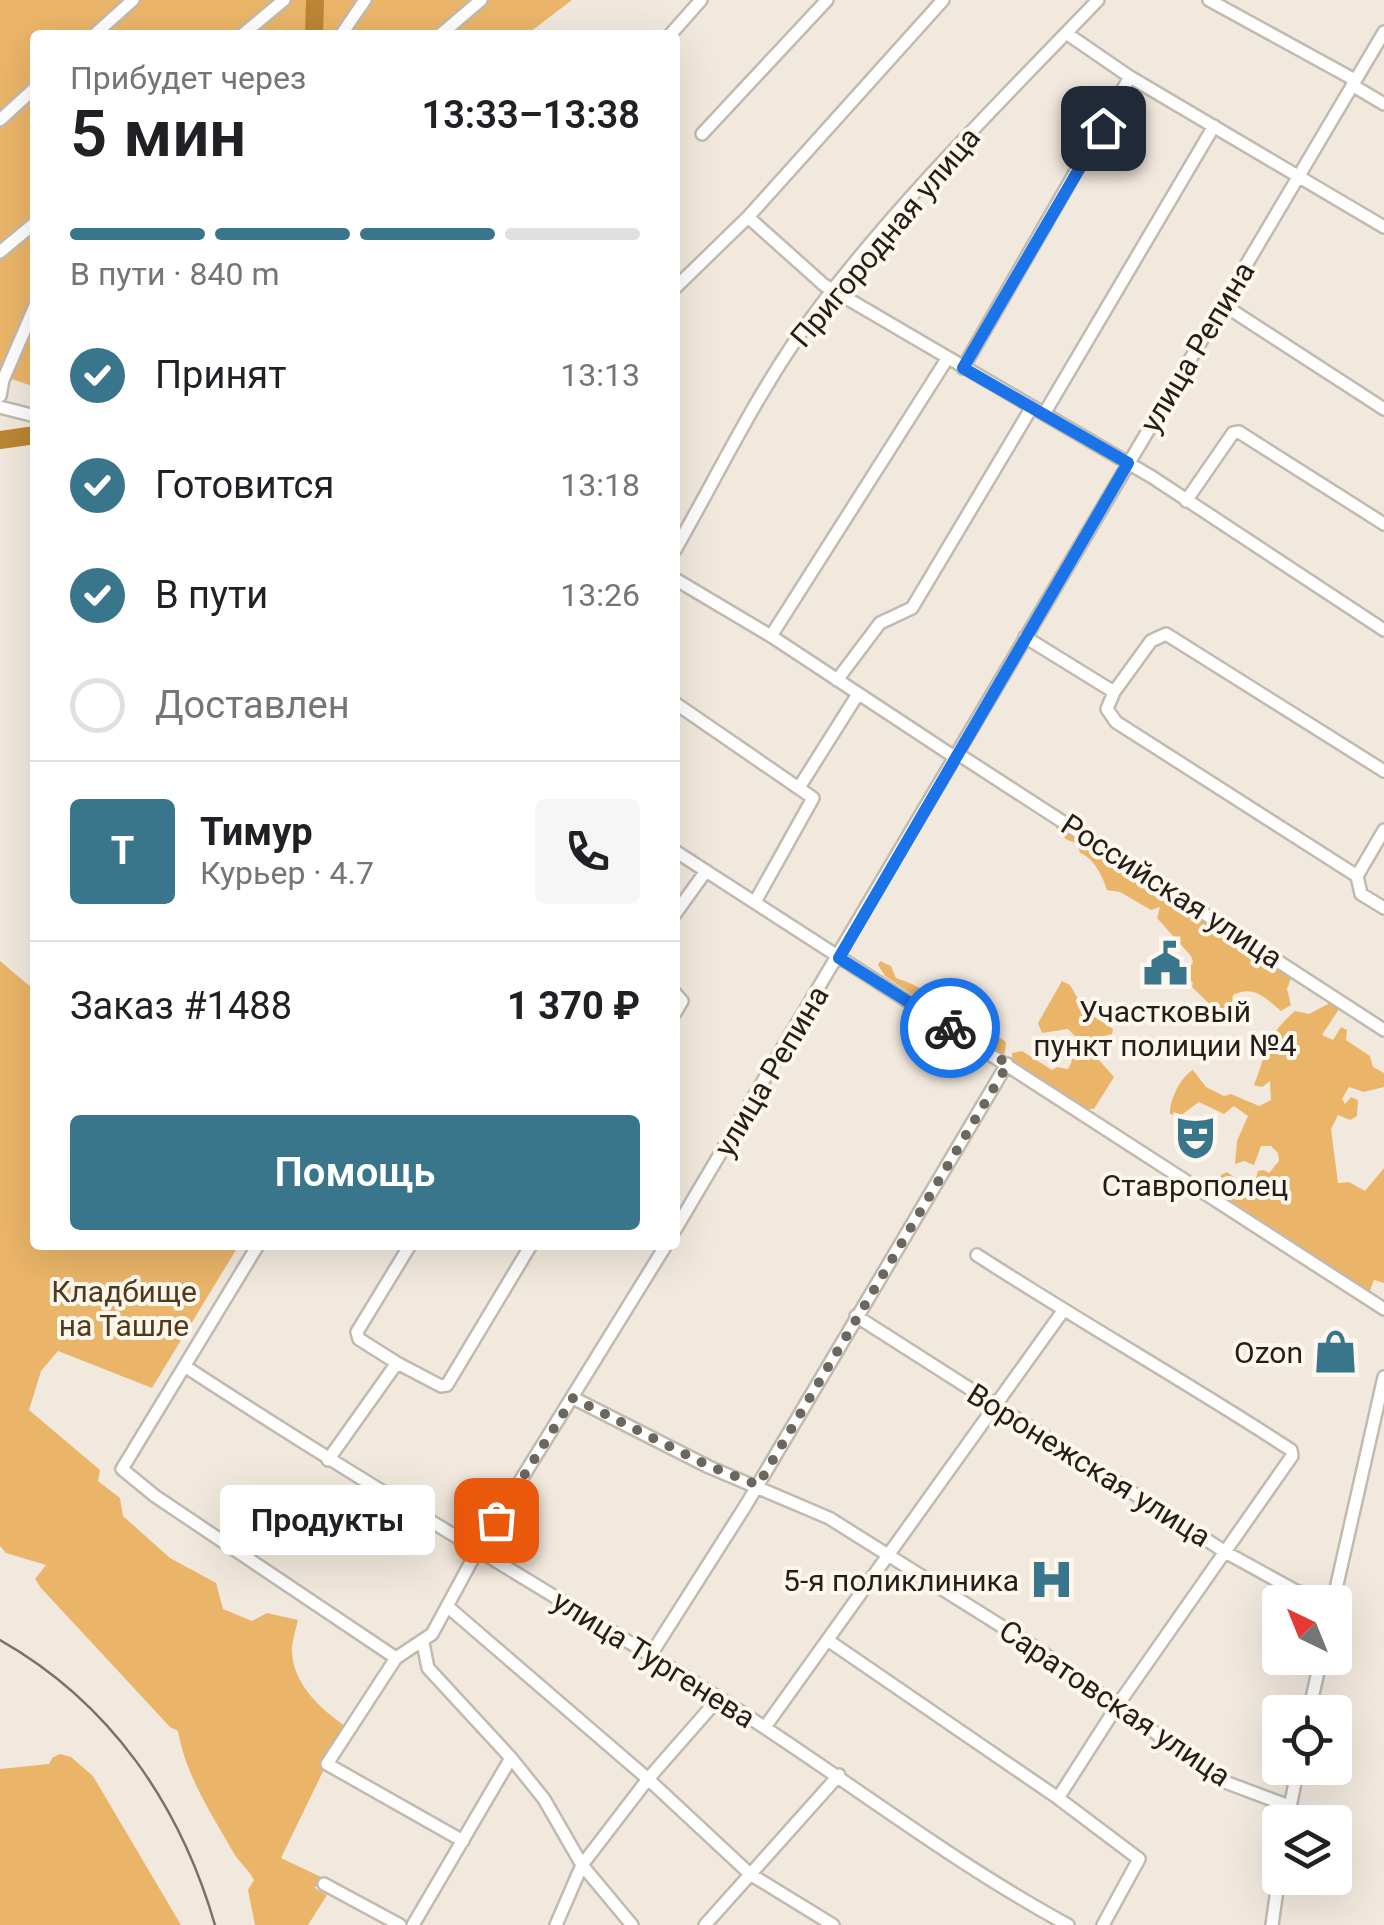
<!DOCTYPE html>
<html lang="ru">
<meta charset="utf-8">
<style>
:root{--surface:#fff;--page:#f6f6f6;--text:#202124;--muted:#757577;--line:#e0e0e0;--accent:#39768c}
body{margin:0;font-family:Roboto,sans-serif;background:var(--page);color:var(--text);height:100vh;display:flex;flex-direction:column;font-size:38px;white-space:nowrap}
*{box-sizing:border-box;margin:0}
p{font-size:32px;color:var(--muted)}
.icon{flex:none;width:55px;height:55px;fill:none;stroke:currentColor;stroke-width:2;stroke-linecap:round;stroke-linejoin:round}
.map{position:relative;flex:1;overflow:hidden}
.details{position:absolute;left:30px;top:30px;width:650px;height:1220px;display:flex;flex-direction:column;background:var(--surface);border-radius:10px;box-shadow:0 10px 40px #0002}
.details>*{flex:none}
.needle{width:65px;rotate:317deg}
.fabs{position:absolute;left:1262px;top:1585px;display:grid;gap:20px}
.fabs a{display:grid;place-items:center;width:90px;height:90px;border-radius:10px;background:var(--surface);box-shadow:0 10px 40px #0002;font-size:50px}
.pin{position:absolute;display:grid;place-items:center;width:85px;height:85px;color:#fff;margin:-42px;border-radius:20px;box-shadow:0 5px 15px #0006}
.courier{position:absolute;display:grid;place-items:center;width:100px;height:100px;margin:-50px;border:8px solid #1a73e8;border-radius:50%;background:#fff;color:#222;box-shadow:0 2px 12px #0007}
.bubble{position:absolute;height:70px;border-radius:10px;background:var(--surface);box-shadow:0 10px 40px #0002;font-size:32px;font-weight:600;line-height:70px;text-align:center}
.overview em{font-style:normal;font-weight:600}
.overview div{display:flex;flex-direction:column-reverse}
.overview{display:flex;align-items:center;justify-content:space-between;height:170px;padding:0 40px}
h1{font-size:65px;font-weight:600;line-height:75px}
.bar{display:grid;grid-template-columns:repeat(4,1fr);gap:15px 10px;align-content:center;height:120px;padding:0 40px}
.bar i{height:12px;border-radius:8px;background:var(--line)}
.bar .on{background:var(--accent)}
.bar p{grid-column:span 4}
.line{display:flex;align-items:center;gap:25px;padding:0 40px;border-top:2px solid var(--line)}
.line div{flex:1}
.round{display:grid;place-items:center;flex:none;width:105px;height:105px;border-radius:10px;background:var(--page)}
ol{padding:0 40px;list-style:none}
li{display:flex;align-items:center;gap:30px;height:110px}
li p{margin-inline-start:auto}
li .icon{padding:10px;border-radius:50%;background:var(--accent);color:#fff;stroke-width:4}
li:last-child{color:var(--muted)}
li i{width:55px;height:55px;border:5px solid var(--line);border-radius:50%}
.button{display:flex;gap:20px;margin-top:auto;padding:20px 40px}
.button a{flex:1;height:115px;border-radius:10px;background:var(--accent);color:#fff;font-size:40px;font-weight:600;line-height:115px;text-align:center}
.map>svg:first-child{display:block}
.green{fill:#ebb569}
.lines{fill:none;stroke-linecap:round;stroke-linejoin:round}
.river{stroke:#bb8534;stroke-width:18}
.minor-casing{stroke:#c2baaf;stroke-width:16}
.minor{stroke:#fff;stroke-width:11}
.rail{stroke:#78726b;stroke-width:2.5}
.done{stroke:#6b665f;stroke-width:10;stroke-dasharray:0 18}
.route{stroke:#1a73e8;stroke-width:12}
.labels{text-anchor:middle;dominant-baseline:central;stroke-width:8;stroke-linejoin:round;paint-order:stroke}
.street-label{font-size:30px;fill:#221f1b;stroke:#fef7ee}
.poi-label{font-size:30px;fill:#221f1b;stroke:#fef7ee}
.park-label{font-size:30px;fill:#513a18;stroke:#fef7ee}
</style>
<div class="map">
<svg width="1384" height="1925" viewBox="0 0 1384 1925">
<rect width="100%" height="100%" fill="#f2e9de"/>
<path class="green" d="M0 0H572L526 35H35V387L0 375Z
M1059 821 1292 976 1287 989 1291 1005 1281 1011C1264 997 1254 985 1233 995L1231 1007 1219 1013 1192 987 1193 983 1185 975 1193 962 1191 956 1157 918 1160 907 1151 910 1120 892 1107 890C1103 877 1094 858 1080 853L1077 843C1065 841 1060 835 1054 823Z
M0 961 32 988 35 997V1245H239L152 1388 58 1351 41 1371 29 1410 100 1470 98 1481 120 1498 123 1516 170 1558 216 1583 223 1609 252 1621 267 1613 298 1620C296 1630 291 1643 292 1653 294 1685 321 1709 345 1726L281 1858 321 1877 315 1888 327 1895 308 1925H255L248 1890 254 1880C249 1870 241 1864 235 1855 213 1817 185 1774 178 1731L170 1727 41 1588 35 1579 46 1565 6 1553 0 1546Z
M880 961 891 966 896 978C920 985 937 999 958 1012 975 1022 990 1030 1006 1042L1005 1053 1001 1055 885 976 878 965Z
M1062 981 1070 985 1085 1011 1113 1029 1112 1034 1083 1042 1079 1050 1099 1060 1114 1077 1094 1109H1086L1012 1062V1053L1022 1051 1052 1070 1057 1067 1068 1069 1072 1061 1065 1055 1075 1036 1068 1029 1042 1033 1038 1023Z
M1330 1003H1338L1339 1009 1322 1035 1333 1040 1341 1027 1347 1030 1346 1040 1370 1056 1373 1067 1384 1073V1087L1364 1092 1349 1087 1342 1099 1345 1104 1351 1097 1358 1100 1357 1116 1350 1120 1338 1115 1331 1129 1338 1183 1349 1182 1365 1191 1384 1168V1283L1374 1280 1369 1293 1215 1194 1221 1175 1227 1172 1249 1188 1254 1185 1258 1171 1264 1170 1269 1173 1279 1161 1278 1153 1271 1146H1261L1254 1165 1244 1161 1235 1164 1237 1141 1248 1116 1234 1106 1224 1114 1199 1102 1180 1116 1170 1114C1169 1101 1181 1076 1193 1070L1206 1087 1224 1096 1231 1094 1259 1106 1271 1100 1270 1081 1262 1087 1254 1085C1268 1050 1264 1038 1295 1011L1309 1014Z
M60 1754 71 1757 93 1776 181 1925H0V1769L49 1764 52 1758Z"/>
<g class="lines">
<path class="river" d="M314 35 315 0
M0 440 35 435"/>
<defs>
<path id="minor" d="M1209 0 1355 80
M1066 33 1130 77 1384 227
M94 35 133 0
M242 35 284 0
M341 35 365 0
M440 35 481 0
M670 35 701 0
M1352 85 1384 104
M0 120 35 88
M702 134 827 0
M748 217 824 285 1152 477 1384 630
M0 252 35 223
M675 288 748 217 943 0
M1222 304 1384 409
M963 368 1130 77
M0 396 3 380 35 306
M0 407 35 416
M1044 414 1214 126
M1186 501 1233 433 1239 432 1384 524
M675 550C720 471 761 385 815 313 899 201 1001 101 1098 0
M675 579 771 636 956 758
M771 636 947 359
M1025 637 1114 692 1107 709 1116 722 1357 876 1361 894 1384 908
M837 680 880 623 912 608 1032 407
M1114 692 1151 641 1166 634 1384 771
M675 703 813 798 755 902
M958 754 1384 1030
M800 786 858 694
M675 851 1384 1309
M1357 876 1384 830
M675 914 706 871
M675 993 682 1001 675 1013
M675 1230C913 832 1146 431 1384 32
M258 1245 122 1469 155 1496 396 1658
M977 1255C1080 1322 1187 1382 1291 1450L1292 1456 1117 1706 1058 1798
M856 1316 1227 1553 1296 1591 1329 1602
M397 1363 359 1339 357 1332 410 1245
M186 1367C361 1482 542 1587 719 1698 837 1772 946 1859 1068 1925
M573 1398 709 1467 829 1518 1033 1646 1225 1782 1289 1806
M328 1460 397 1363 441 1386 447 1385 531 1245
M1333 1602 1384 1377
M447 1606 648 1779 750 1874 833 1925
M829 1641 1058 1798 1139 1859 1103 1925
M423 1643 428 1668 511 1758 544 1799 582 1865 632 1925
M650 1656 746 1505 1007 1064
M1309 1712 1321 1658
M765 1727 1063 1311
M1287 1822 1298 1768
M463 1841 327 1764 396 1658 432 1634 477 1551 666 1245
M324 1884 400 1925
M413 1925 511 1758
M556 1925 582 1865 648 1779 719 1698
M705 1925 839 1775
M1272 1925 1280 1869"/>
</defs>
<use href="#minor" class="minor-casing"/>
<use href="#minor" class="minor"/>
<path class="rail" d="M0 1640C111 1703 180 1805 215 1925"/>
</g>
<g class="lines">
<path class="done" d="M496 1520 573 1398 709 1466 758 1485 1008 1064 950 1028"/>
<path class="route" d="M950 1028 839 958 1128 463 963 368 1103 128"/>
</g>
<defs>
<symbol id="civic-bare" viewBox="-9 -9 18 18"><path d="M-.6-6.5H3V-4.5H.6V-3L4-1V1h2V6H-6V1h2V-1L-.6-3ZM-1.2 2.5V6h2.4V2.5Z" fill="#39768c" stroke="#fef7ee" stroke-width="2.5" paint-order="stroke"/></symbol>
<symbol id="theatre-bare" viewBox="-9 -9 18 18"><path d="M-5-5.5Q0-4 5-5.5V0Q5 5 0 6Q-5 5-5 0ZM-3.3-2.5H-1v1.5H-3.3ZM1-2.5H3.3v1.5H1ZM-2.8 1Q0 5.5 2.8 1Z" fill="#39768c" stroke="#fef7ee" stroke-width="2.5" paint-order="stroke"/></symbol>
<symbol id="shop-bare" viewBox="-9 -9 18 18"><path d="M-5-2.5h2.3a2.7 3.5 0 0 1 5.4 0H5L5.5 6h-11ZM-1.5-2.5h3a1.5 2.3 0 0 0-3 0Z" fill="#39768c" stroke="#fef7ee" stroke-width="2.5" paint-order="stroke"/></symbol>
<symbol id="hospital-bare" viewBox="-9 -9 18 18"><path d="M-5-5h3v3.5h4V-5h3V5h-3V1.5h-4V5h-3Z" fill="#39768c" stroke="#fef7ee" stroke-width="2.5" paint-order="stroke"/></symbol>
</defs>
<g fill-rule="evenodd">
<use href="#civic-bare" x="1134" y="932" width="63" height="63"/>
<use href="#theatre-bare" x="1164" y="1106" width="63" height="63"/>
<use href="#shop-bare" x="1304" y="1320" width="63" height="63"/>
<use href="#hospital-bare" x="1020" y="1548" width="63" height="63"/>
</g>
<g class="labels">
<g class="street-label">
<text transform="translate(885 237) rotate(-50)">Пригородная улица</text>
<text transform="translate(1197 347) rotate(-59)">улица Репина</text>
<text transform="translate(1172 891) rotate(33)">Российская улица</text>
<text transform="translate(771 1071) rotate(-59)">улица Репина</text>
<text transform="translate(1089 1465) rotate(32)">Воронежская улица</text>
<text transform="translate(654 1659) rotate(32)">улица Тургенева</text>
<text transform="translate(1115 1703) rotate(34)">Саратовская улица</text>
</g>
<g class="poi-label">
<text x="1165" y="1011">Участковый<tspan x="1165" dy="34">пункт полиции №4</tspan></text>
<text x="1195" y="1185">Ставрополец</text>
<text x="1303" y="1352" text-anchor="end">Ozon</text>
<text x="1019" y="1580" text-anchor="end">5-я поликлиника</text>
</g>
<g class="park-label">
<text x="124" y="1291">Кладбище<tspan x="124" dy="34">на Ташле</tspan></text>
</g>
</g>
</svg>
<div class="fabs">
<a><svg class="needle" viewBox="-14 -14 28 28"><path d="M0-13l5 13h-10z" fill="#e53935"/><path d="M0 13l5-13h-10z" fill="#757577"/></svg></a>
<a><svg class="icon" aria-label="locate" viewBox="0 0 24 24"><circle cx="12" cy="12" r="6"/><path d="M12 2v4M12 18v4M2 12h4M18 12h4"/></svg></a>
<a><svg class="icon" aria-label="layers" viewBox="0 0 24 24"><path d="M12 4l9 5-9 5-9-5zM3 14l9 5 9-5"/></svg></a>
</div>
<div class="pin" style="left:496px;top:1520px;background:#ea580c"><svg class="icon" aria-label="bag" viewBox="0 0 24 24"><path d="M5 8h14l-1 12H6zM9 8a3 3 0 0 1 6 0"/></svg></div>
<div class="pin" style="left:1103px;top:128px;background:#1f2937"><svg class="icon" aria-label="home" viewBox="0 0 24 24"><path d="M3 11l9-7 9 7M6 9v11h12V9"/></svg></div>
<div class="courier" style="left:950px;top:1028px"><svg class="icon" aria-label="bike" viewBox="0 0 24 24"><circle cx="6" cy="16" r="4"/><circle cx="18" cy="16" r="4"/><path d="M6 16l4-8h5l3 8M10 8l3 8H6M13 5h3"/></svg></div>
<div class="bubble" style="left:220px;top:1485px;width:215px">Продукты</div>
<section class="details">
<div class="overview"><div><h1>5 мин</h1><p>Прибудет через</p></div><em>13:33–13:38</em></div>
<div class="bar"><i class="on"></i><i class="on"></i><i class="on"></i><i></i><p>В пути · 840 m</p></div>
<ol>
<li><svg class="icon" aria-label="check" viewBox="0 0 24 24"><path d="M5 12l5 5 9-10"/></svg>Принят<p>13:13</p></li>
<li><svg class="icon" aria-label="check" viewBox="0 0 24 24"><path d="M5 12l5 5 9-10"/></svg>Готовится<p>13:18</p></li>
<li><svg class="icon" aria-label="check" viewBox="0 0 24 24"><path d="M5 12l5 5 9-10"/></svg>В пути<p>13:26</p></li>
<li><i></i>Доставлен</li>
</ol>
<div class="line" style="height:180px"><b class="round" style="background:var(--accent);color:#fff">Т</b><div><b>Тимур</b><p>Курьер · 4.7</p></div><a class="round"><svg class="icon" aria-label="phone" viewBox="0 0 24 24"><path d="M5 4h4l2 5-3 2q2 4 5 5l2-3 5 2v4C11 20 4 13 5 4z"/></svg></a></div>
<div class="line" style="height:130px"><div>Заказ #1488</div><b>1 370 ₽</b></div>
<div class="button"><a>Помощь</a></div>
</section>
</div>
